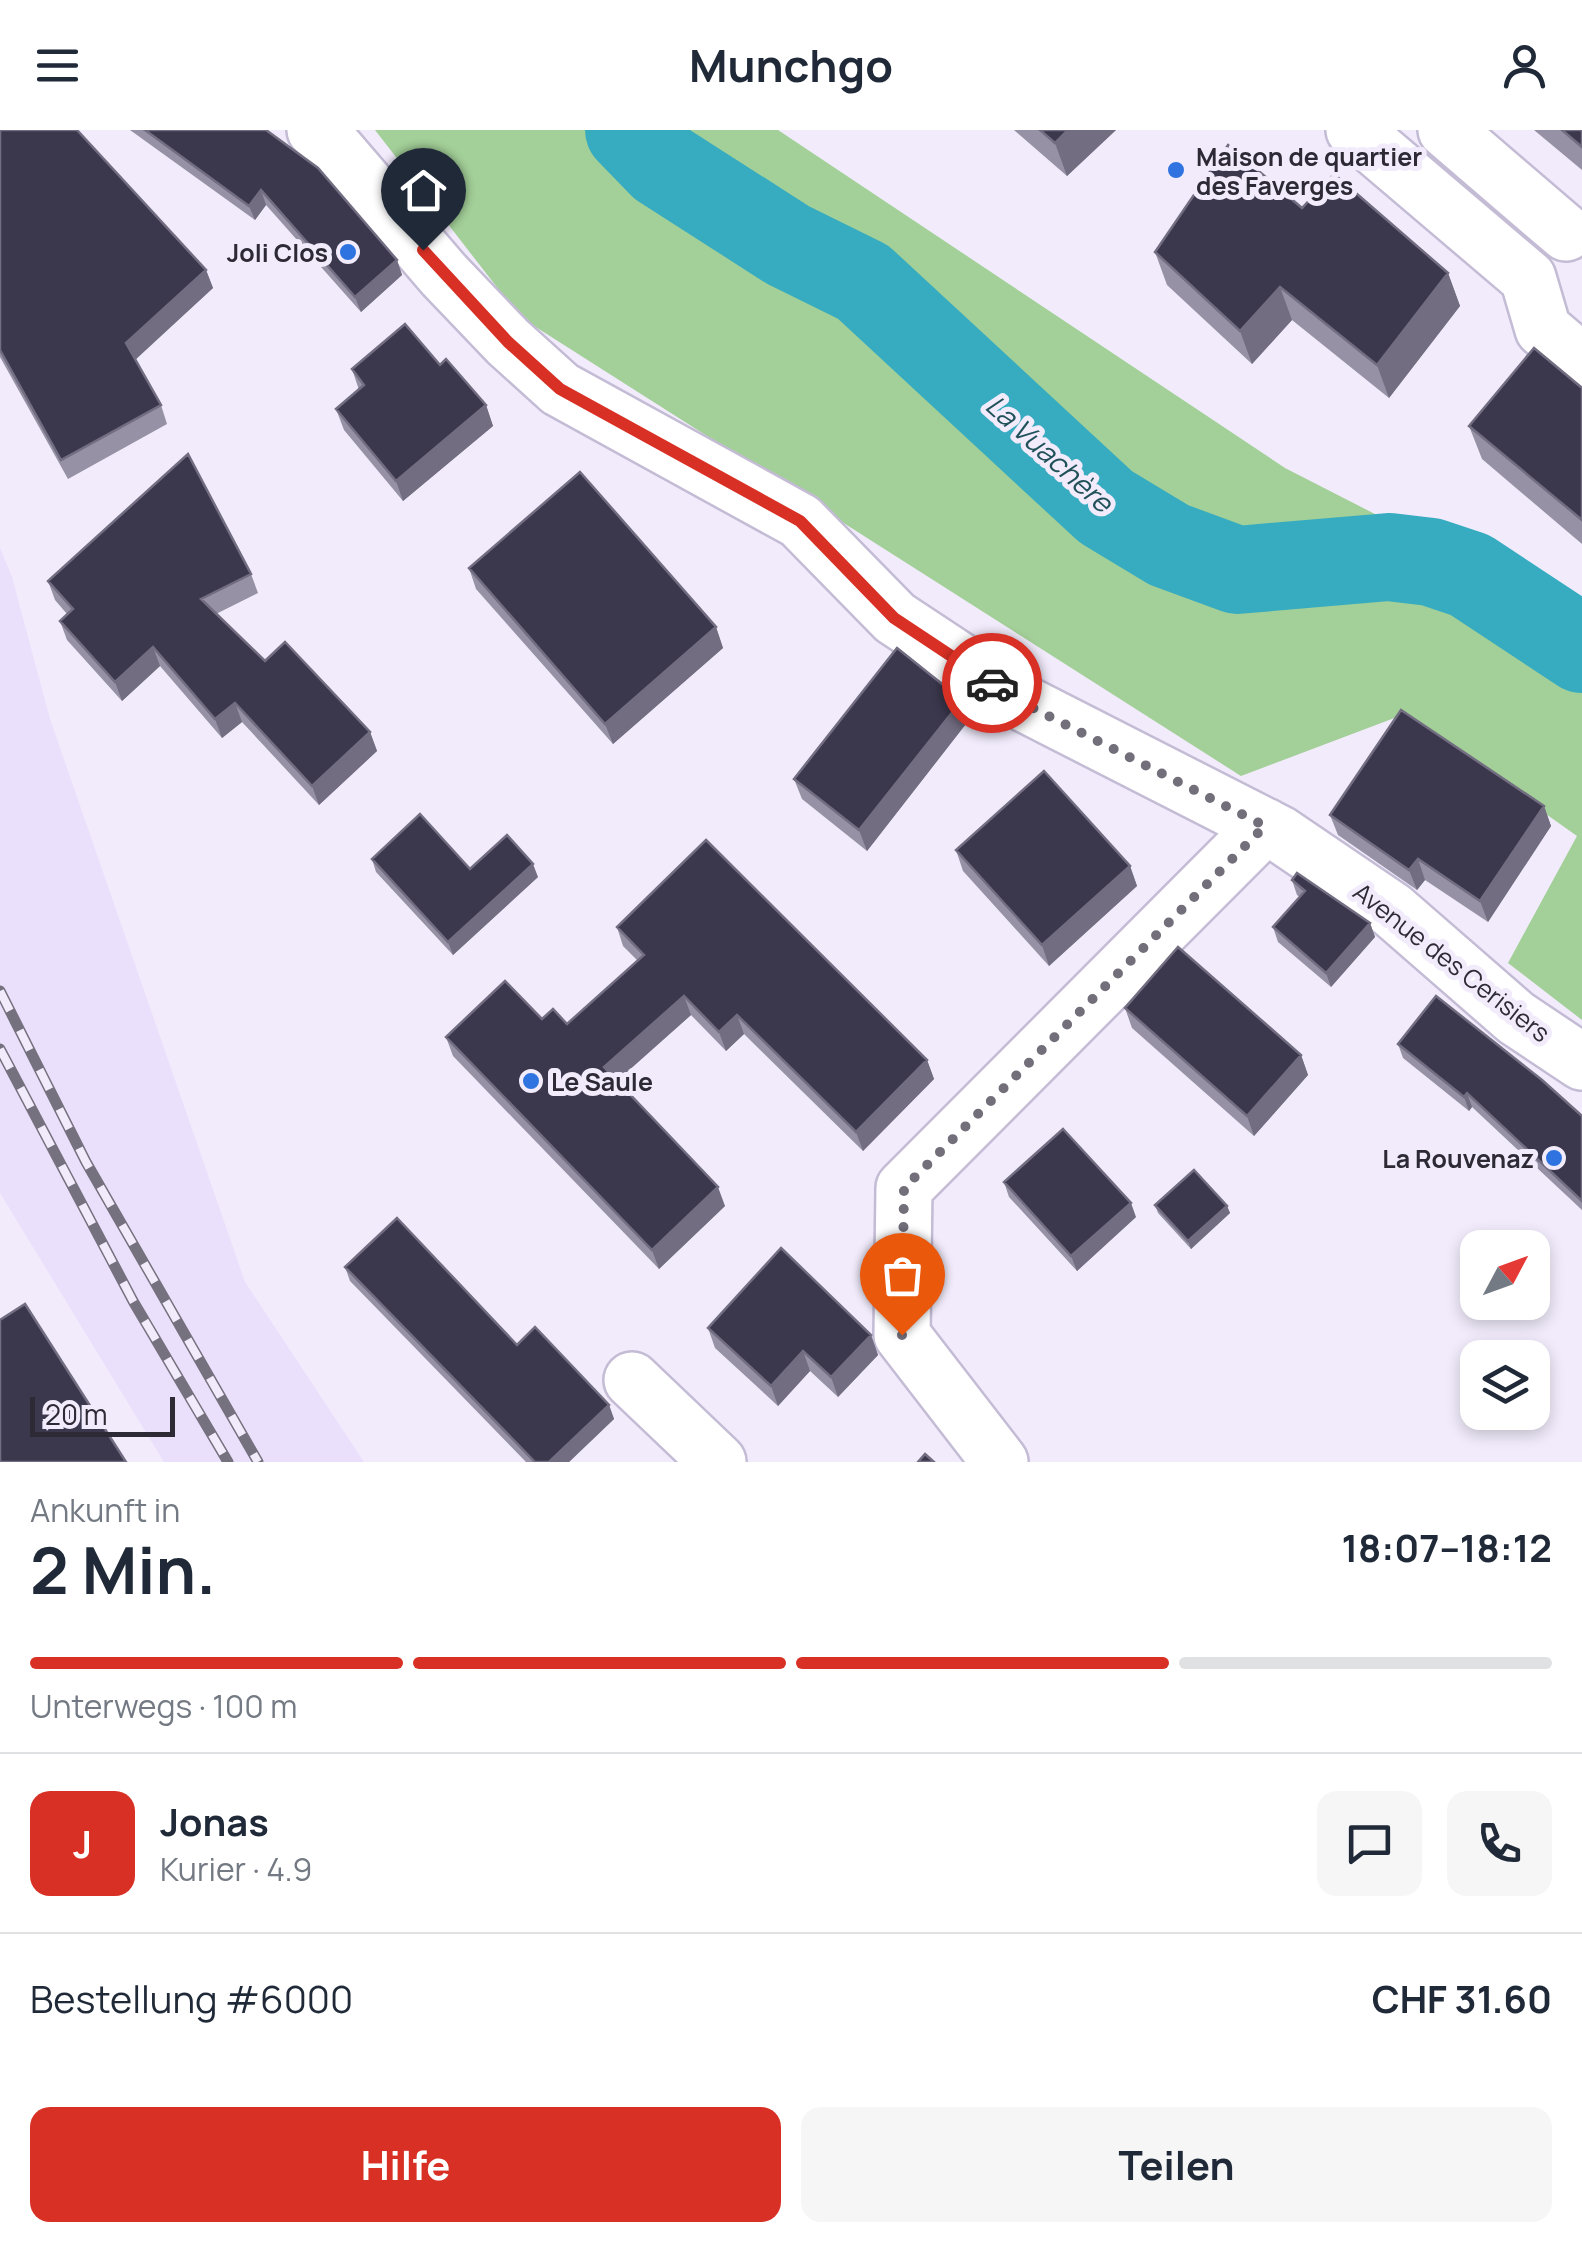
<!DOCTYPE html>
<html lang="de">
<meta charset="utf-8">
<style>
:root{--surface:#fff;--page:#f6f6f7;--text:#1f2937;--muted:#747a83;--line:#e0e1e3;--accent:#d93025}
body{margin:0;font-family:Manrope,sans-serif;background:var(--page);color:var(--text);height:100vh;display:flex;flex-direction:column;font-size:38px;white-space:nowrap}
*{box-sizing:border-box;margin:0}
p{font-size:32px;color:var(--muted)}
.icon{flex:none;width:55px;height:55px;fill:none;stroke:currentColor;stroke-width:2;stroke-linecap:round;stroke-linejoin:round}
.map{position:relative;height:1332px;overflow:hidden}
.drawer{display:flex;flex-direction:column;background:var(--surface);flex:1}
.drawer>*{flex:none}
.needle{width:65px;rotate:49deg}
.buttons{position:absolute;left:1460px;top:1100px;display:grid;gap:20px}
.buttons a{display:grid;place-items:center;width:90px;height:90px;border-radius:20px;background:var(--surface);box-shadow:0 5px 15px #0003;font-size:50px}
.scale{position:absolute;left:30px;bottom:25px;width:145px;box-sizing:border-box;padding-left:10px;border:5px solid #2e2a35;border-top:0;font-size:28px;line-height:35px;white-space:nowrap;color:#2e2a35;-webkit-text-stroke:8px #f1ebfb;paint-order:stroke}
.pin{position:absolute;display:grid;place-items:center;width:85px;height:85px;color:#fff;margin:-102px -42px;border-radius:50% 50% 50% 0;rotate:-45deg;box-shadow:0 0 10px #0007}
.pin .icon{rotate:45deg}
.courier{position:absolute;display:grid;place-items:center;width:100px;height:100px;margin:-50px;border:8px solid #d93025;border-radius:50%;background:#fff;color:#222;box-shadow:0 2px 12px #0007}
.overview em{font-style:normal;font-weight:700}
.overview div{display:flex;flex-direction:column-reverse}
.overview{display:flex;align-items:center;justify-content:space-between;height:170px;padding:0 30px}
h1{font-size:65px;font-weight:700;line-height:75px}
.bar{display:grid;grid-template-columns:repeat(4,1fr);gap:15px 10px;align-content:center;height:120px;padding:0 30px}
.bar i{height:12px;border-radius:8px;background:var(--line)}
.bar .current{background:var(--accent)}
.bar p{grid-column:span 4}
.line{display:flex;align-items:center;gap:25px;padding:0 30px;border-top:2px solid var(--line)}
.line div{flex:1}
.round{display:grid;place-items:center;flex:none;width:105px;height:105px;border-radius:20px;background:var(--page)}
.cta{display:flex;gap:20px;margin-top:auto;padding:20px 30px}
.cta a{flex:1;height:115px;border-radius:20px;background:var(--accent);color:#fff;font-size:40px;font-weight:700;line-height:115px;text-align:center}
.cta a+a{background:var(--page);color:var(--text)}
header{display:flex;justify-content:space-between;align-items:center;height:130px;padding:0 30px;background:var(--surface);font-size:45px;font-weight:700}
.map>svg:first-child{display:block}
.built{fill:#eae0fc}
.green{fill:#a3cf98}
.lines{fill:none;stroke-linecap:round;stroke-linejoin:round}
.river{stroke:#37acc0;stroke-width:88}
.minor-casing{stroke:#c4bbd5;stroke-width:60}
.minor{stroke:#fff;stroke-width:55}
.rail-casing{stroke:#76717e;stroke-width:11}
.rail{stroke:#f1ebfb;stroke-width:8;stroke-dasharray:22;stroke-linecap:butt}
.wall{fill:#9691a4}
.shaded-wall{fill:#726d81}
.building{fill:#3b374d;stroke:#726d81;stroke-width:2.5}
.done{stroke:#726e7a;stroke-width:10;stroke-dasharray:0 18}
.route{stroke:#d93025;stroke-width:12}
.poi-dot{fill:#2e73e0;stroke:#f1ebfb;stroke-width:4}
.labels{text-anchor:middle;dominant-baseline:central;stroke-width:10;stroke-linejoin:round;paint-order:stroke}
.poi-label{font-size:25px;font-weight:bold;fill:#2e2a35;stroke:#f1ebfb;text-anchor:start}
.street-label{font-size:25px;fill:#2e2a35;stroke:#f1ebfb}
.water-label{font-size:28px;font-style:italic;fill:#205159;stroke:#f1ebfb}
</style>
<header><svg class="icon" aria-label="menu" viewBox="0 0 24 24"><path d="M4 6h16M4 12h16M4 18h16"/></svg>Munchgo<svg class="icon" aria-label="person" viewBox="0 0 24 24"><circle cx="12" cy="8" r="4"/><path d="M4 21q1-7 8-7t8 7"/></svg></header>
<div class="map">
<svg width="1582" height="1332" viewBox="0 0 1582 1332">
<rect width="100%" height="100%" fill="#f1ebfb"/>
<path class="built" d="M0 418 12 447 50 589 245 1152 364 1332H164L0 1063Z"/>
<path class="green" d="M375 0H778L1285 338 1582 490V890L1508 833 1577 706 1405 584 1241 646 520 187Z"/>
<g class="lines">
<path class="river" d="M629 0 663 35 788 115 863 152 1106 377 1169 415 1237 440 1389 427 1431 432 1470 445 1582 519"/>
<defs>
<path id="minor" d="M315 0 334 17 444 145 508 212 560 259 800 391 895 488 1027 575 1280 704 1392 780 1516 888 1582 932
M1354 0 1528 148 1543 199 1582 232
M1446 0 1566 103
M632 1250 718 1332
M1000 1332 902 1205 904 1058 1265 696"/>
</defs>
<use href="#minor" class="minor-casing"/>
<use href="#minor" class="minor"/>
<defs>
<path id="rail" d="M0 861 86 1032 258 1332
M0 919 133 1171 228 1332"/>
</defs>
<use href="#rail" class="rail-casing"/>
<use href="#rail" class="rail"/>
</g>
<path class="wall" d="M0 0 206 140 213 158 135 229 161 275 167 294 68 349 0 227Z
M130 0H266L397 130 402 145 361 182 266 75 255 90Z
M1014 0H1116L1067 46Z
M1534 0H1582V40Z
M1302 78 1448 143 1460 176 1389 268 1292 190 1252 234 1167 155 1155 122Z
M440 235 486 275 493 296 403 371 344 300 336 279 359 260 352 239Z
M1582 258V414L1482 329 1469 296Z
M469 438 716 497 723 518 613 614 476 459Z
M251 444 258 463 216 484 265 531 370 602 377 621 319 675 242 592 222 608 160 536 122 571 67 510 60 491 67 484 55 470 48 451Z
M962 570 969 590 867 721 802 669 794 649Z
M1544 676 1551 696 1488 792 1425 750 1417 760 1338 705 1330 685Z
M956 720 1130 736 1137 756 1049 836 963 741Z
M372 729 470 739 538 747 453 825 376 742Z
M1292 750 1370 793 1375 807 1331 857 1278 812 1273 797 1300 767 1297 765Z
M617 797 927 930 934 949 863 1021 744 904 726 921 691 885 617 951 725 1076 659 1139 453 926 446 907 542 889 567 894 638 831 623 816Z
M1125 878 1301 925 1308 945 1254 1006 1132 898Z
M1398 914 1582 986V1080L1472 977 1469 981 1403 928Z
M1004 1052 1136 1087 1077 1141 1009 1067Z
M1155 1075 1227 1076 1230 1083 1191 1119 1158 1083Z
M345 1137 517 1215 609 1275 614 1289 569 1332H526L350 1151Z
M708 1198 871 1205 878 1225 838 1267 810 1241 778 1276 715 1218Z"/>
<path class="shaded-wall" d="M1068 0H1116L1067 46 1055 13Z
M261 60 266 75 255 90 249 76Z
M397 130 402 145 361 182 355 167Z
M206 140 213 158 133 232 126 213Z
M1448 143 1460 176 1389 268 1377 235Z
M1280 157 1292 190 1252 234 1240 201Z
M486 275 493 296 403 371 396 351Z
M716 497 723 518 613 614 605 594Z
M153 517 160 536 122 571 115 552Z
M962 570 969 590 867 721 859 700Z
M235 573 242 592 222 608 215 589Z
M370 602 377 621 319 675 312 656Z
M1544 676 1551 696 1488 792 1480 771Z
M1418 729 1425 750 1417 760 1409 740Z
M533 734 538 747 453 825 448 812Z
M1130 736 1137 756 1049 836 1042 815Z
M1370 793 1375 807 1331 857 1326 843Z
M684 866 691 885 611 956 604 937Z
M737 885 744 904 726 921 719 902Z
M1301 925 1308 945 1254 1006 1247 986Z
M927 930 934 949 863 1021 856 1002Z
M1467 963 1472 977 1469 981 1464 967Z
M718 1057 725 1076 659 1139 652 1120Z
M1131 1073 1136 1087 1077 1141 1071 1126Z
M1227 1076 1230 1083 1191 1119 1188 1111Z
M871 1205 878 1225 838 1267 831 1247Z
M803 1221 810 1241 778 1276 771 1256Z
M609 1275 614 1289 569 1332H549Z"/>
<path class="building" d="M0 0H77L206 140 126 213 161 275 61 330 0 220Z
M145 0H266L318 38 397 130 355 167 261 60 249 76Z
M1040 0H1068L1055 13Z
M1562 0H1582V17Z
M1228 15 1302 78 1334 44 1448 143 1377 235 1280 157 1240 201 1155 122Z
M405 194 440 235 446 229 486 275 396 351 336 279 364 255 352 239Z
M1534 218 1582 258V390L1469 296Z
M188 324 251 444 201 469 265 531 285 512 370 602 312 656 235 573 215 589 153 517 115 552 60 491 73 479 48 451Z
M580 342 716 497 605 594 469 438Z
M897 518 962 570 859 700 794 649Z
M1401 580 1544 676 1480 771 1418 729 1409 740 1330 685Z
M1044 641 1130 736 1042 815 956 720Z
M420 684 470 739 507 705 533 734 448 812 372 729Z
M706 710 927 930 856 1002 737 885 719 902 684 866 604 937 718 1057 652 1120 446 907 505 851 542 889 553 879 567 894 644 825 617 797Z
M1297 743 1370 793 1326 843 1273 797 1305 761 1292 750Z
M1178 817 1301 925 1247 986 1125 878Z
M1436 866 1542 950 1582 986V1071L1467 963 1464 967 1398 914Z
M1063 999 1131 1073 1071 1126 1004 1052Z
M1194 1040 1227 1076 1188 1111 1155 1075Z
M397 1088 517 1215 535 1197 609 1275 549 1332H535L345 1137Z
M781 1118 871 1205 831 1247 803 1221 771 1256 708 1198Z
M25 1174 126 1332H0V1190Z
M925 1324 934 1332H918Z"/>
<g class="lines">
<path class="done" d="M902 1205 904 1058 1265 696 1027 575 992 553"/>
<path class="route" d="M423 120 508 212 560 259 800 391 894 488 992 553"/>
</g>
<g class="poi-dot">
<circle cx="1176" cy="40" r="10"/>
<circle cx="348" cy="122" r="10"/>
<circle cx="531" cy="951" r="10"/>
<circle cx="1554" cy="1028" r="10"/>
</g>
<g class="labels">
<g class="poi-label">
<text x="1196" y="26">Maison de quartier<tspan x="1196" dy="29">des Faverges</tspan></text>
<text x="328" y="122" text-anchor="end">Joli Clos</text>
<text x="551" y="951">Le Saule</text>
<text x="1534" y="1028" text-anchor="end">La Rouvenaz</text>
</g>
<g class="street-label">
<text transform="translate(1452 832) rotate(38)">Avenue des Cerisiers</text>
</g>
<g class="water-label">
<text transform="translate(1050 323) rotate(42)">La Vuachère</text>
</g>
</g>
</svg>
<div class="buttons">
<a><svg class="needle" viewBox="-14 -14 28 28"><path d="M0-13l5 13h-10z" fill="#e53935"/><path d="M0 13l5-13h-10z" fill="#747a83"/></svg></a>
<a><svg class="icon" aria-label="layers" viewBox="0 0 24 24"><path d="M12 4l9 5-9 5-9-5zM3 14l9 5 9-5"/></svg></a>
</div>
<div class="scale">20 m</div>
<div class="pin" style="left:902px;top:1205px;background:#ea580c"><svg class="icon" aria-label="bag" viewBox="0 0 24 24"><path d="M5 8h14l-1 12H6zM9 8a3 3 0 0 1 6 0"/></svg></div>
<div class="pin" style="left:423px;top:120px;background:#1f2937"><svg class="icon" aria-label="home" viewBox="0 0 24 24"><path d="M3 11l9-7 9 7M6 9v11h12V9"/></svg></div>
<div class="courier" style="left:992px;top:553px"><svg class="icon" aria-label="car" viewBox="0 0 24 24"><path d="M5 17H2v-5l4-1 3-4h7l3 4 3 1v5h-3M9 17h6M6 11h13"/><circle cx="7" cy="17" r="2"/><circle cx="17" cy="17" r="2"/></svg></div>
</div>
<section class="drawer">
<div class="overview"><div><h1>2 Min.</h1><p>Ankunft in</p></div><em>18:07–18:12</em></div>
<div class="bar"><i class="current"></i><i class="current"></i><i class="current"></i><i></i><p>Unterwegs · 100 m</p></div>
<div class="line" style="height:180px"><b class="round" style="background:var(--accent);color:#fff">J</b><div><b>Jonas</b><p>Kurier · 4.9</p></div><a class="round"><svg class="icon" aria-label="chat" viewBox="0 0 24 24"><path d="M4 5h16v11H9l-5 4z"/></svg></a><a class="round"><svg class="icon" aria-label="phone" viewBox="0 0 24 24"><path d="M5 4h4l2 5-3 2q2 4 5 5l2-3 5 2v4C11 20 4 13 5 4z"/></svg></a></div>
<div class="line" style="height:130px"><div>Bestellung #6000</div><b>CHF 31.60</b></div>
<div class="cta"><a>Hilfe</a><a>Teilen</a></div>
</section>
